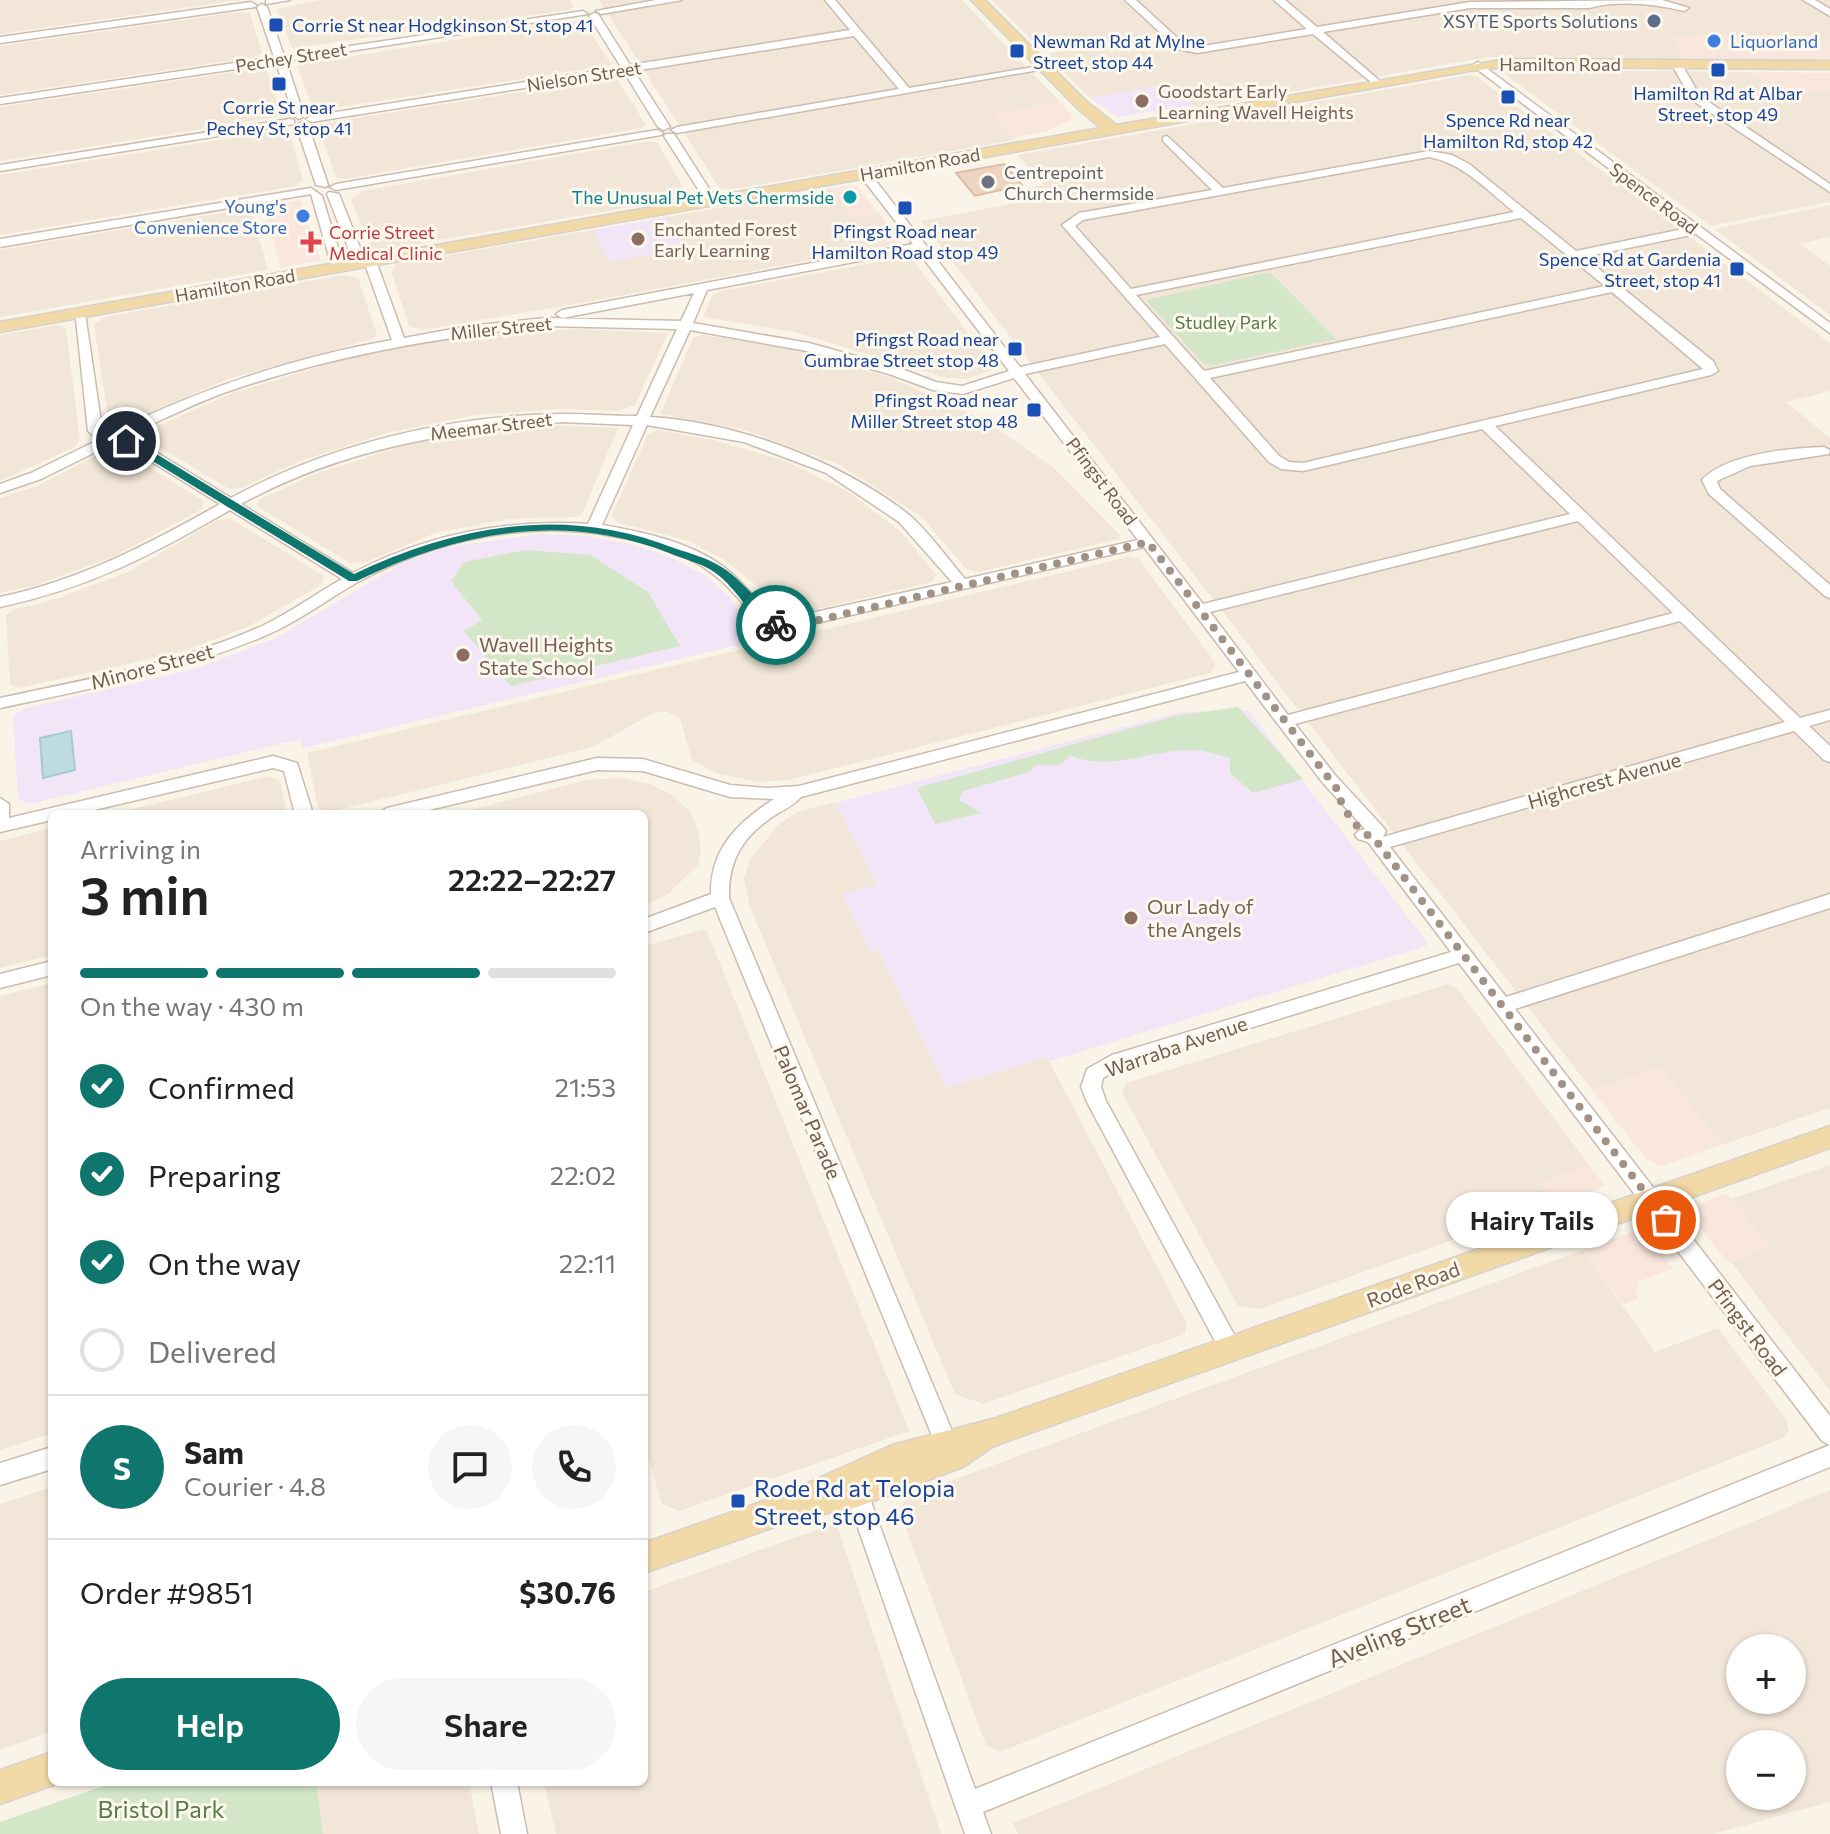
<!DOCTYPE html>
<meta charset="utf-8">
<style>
:root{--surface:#fff;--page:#f6f6f6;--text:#222;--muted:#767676;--line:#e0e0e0;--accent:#0f766e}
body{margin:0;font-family:Commissioner,sans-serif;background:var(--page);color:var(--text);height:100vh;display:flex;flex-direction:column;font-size:30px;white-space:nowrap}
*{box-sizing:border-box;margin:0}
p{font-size:26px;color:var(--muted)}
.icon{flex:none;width:44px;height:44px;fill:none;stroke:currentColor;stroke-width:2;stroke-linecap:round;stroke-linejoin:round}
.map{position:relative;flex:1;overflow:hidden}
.side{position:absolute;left:48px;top:810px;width:600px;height:976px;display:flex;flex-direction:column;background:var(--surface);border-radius:12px;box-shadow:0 2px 6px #0004}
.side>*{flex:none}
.tools{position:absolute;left:1726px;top:1634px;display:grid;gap:16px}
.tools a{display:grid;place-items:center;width:80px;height:80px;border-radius:50%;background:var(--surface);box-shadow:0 2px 6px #0004;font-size:40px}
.pin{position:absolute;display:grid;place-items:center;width:68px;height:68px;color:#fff;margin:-34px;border:4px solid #fff;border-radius:50%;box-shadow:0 2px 8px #0007}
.courier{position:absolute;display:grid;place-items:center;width:80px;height:80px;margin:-40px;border:6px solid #0f766e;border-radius:50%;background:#fff;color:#222;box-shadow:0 2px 10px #0007}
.bubble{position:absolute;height:56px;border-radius:28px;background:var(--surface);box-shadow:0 2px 6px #0004;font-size:26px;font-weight:600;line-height:56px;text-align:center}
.overview em{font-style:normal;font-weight:600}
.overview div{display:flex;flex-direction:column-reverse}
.overview{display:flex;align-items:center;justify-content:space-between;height:136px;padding:0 32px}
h1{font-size:52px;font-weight:600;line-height:60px}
.bar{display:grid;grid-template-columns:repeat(4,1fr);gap:12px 8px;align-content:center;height:96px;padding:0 32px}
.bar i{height:10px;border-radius:6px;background:var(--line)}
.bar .active{background:var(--accent)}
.bar p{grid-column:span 4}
.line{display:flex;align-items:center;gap:20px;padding:0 32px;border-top:2px solid var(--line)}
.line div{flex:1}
.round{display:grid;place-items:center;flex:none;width:84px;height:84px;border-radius:42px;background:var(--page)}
ol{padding:0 32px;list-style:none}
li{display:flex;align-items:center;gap:24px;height:88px}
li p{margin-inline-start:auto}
li .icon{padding:8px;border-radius:50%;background:var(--accent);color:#fff;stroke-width:4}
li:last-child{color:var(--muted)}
li i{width:44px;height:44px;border:4px solid var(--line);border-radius:50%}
.action{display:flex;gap:16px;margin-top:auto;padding:16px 32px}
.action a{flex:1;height:92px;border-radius:48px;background:var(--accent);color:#fff;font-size:32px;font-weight:600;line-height:92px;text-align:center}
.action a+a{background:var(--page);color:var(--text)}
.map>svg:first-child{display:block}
.residential{fill:#f1e6d7;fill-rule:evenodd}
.commercial{fill:#f9e7dd}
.education{fill:#f1e5f7}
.green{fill:#d3e6c8}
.water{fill:#bedbe2;stroke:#a6cad2;stroke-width:2}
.building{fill:#edd5c2;stroke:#debda5;stroke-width:2}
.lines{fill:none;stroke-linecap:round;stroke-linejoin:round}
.minor-casing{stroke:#cbbcaf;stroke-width:3}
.major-casing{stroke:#d7d2ce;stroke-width:3}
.minor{fill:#fff;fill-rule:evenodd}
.major{fill:#f2d9a8;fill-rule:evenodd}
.route{fill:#0f766e}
.done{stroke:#a19285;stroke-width:8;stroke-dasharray:0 14.4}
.service-dot{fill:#5c6f8a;stroke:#fdf8ee;stroke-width:3}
.transit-dot{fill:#1a4fb4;stroke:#fdf8ee;stroke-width:3}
.shop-dot{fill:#3f7fe0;stroke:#fdf8ee;stroke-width:3}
.education-dot{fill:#8d6e63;stroke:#fdf8ee;stroke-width:3}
.worship-dot{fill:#6b7280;stroke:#fdf8ee;stroke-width:3}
.culture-dot{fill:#0f9aa8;stroke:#fdf8ee;stroke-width:3}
.health-dot{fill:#e0444e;stroke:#fdf8ee;stroke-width:3}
.labels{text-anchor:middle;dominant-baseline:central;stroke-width:6;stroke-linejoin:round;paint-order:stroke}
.far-service-label{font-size:18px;fill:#4e5e75;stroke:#fdf8ee;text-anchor:end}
.far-transit-label{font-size:18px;fill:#164399;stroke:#fdf8ee}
.far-shop-label{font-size:18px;fill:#366cbe;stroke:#fdf8ee;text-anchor:start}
.far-street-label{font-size:18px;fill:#715d4f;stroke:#fdf8ee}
.far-education-label{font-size:18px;fill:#785e54;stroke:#fdf8ee;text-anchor:start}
.far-worship-label{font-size:18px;fill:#5b616d;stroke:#fdf8ee;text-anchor:start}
.far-culture-label{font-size:18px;fill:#0d838f;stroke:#fdf8ee;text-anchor:end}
.far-health-label{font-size:18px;fill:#be3a42;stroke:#fdf8ee;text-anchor:start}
.far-park-label{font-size:18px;fill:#577b4b;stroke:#fdf8ee}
.education-label{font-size:20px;fill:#785e54;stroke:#fdf8ee;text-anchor:start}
.street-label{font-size:20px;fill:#715d4f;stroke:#fdf8ee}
.near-transit-label{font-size:24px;fill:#164399;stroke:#fdf8ee;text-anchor:start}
.near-street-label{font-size:24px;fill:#715d4f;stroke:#fdf8ee}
.near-park-label{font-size:24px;fill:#577b4b;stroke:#fdf8ee}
</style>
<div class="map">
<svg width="1830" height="1834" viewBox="0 0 1830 1834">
<rect width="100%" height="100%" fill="#faf4e8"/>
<path class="residential" d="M0 0H240L0 34Z
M320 0H570L574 6 568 10 292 48 277 9Z
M599 0H962L1060 102 993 114 1015 140 729 190 720 189Z
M992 0H1830V41L1810 44 1796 36 1670 35 1685 59 1488 57 1197 108 1170 84 1090 98 1046 54 1154 36 1153 34 1043 51Z
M240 12 250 13 262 53 255 57 0 95V46Z
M575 21 583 22 612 65 321 110 313 109 297 65Z
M261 68 266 69 282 114 276 117 0 161V107Z
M1511 70 1747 72 1784 95 1830 90V202L1710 226 1507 76 1505 72Z
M1469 75 1477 77 1830 343V391L1786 402 1830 438V1108L1722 1145 1661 1068 1592 1090 921 221 1027 201 1019 190 1044 185 1018 155Z
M611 78 618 80 646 125 642 128 344 179 336 177 319 128 324 123Z
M282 130 289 132 303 180 296 186 0 235V175Z
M649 141 658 143 687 194 682 198 376 251 371 250 351 199 362 191Z
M832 188 853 217 878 212 900 240 896 244 575 304 422 330 409 326 391 271 397 264 593 230 609 262 683 249 666 217Z
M1830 205V237L1800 244 1830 266V315L1714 229Z
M251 208 268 270 0 317V250Z
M904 257 912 259 993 366 992 370 966 379 947 378 794 332 703 317 712 296 721 291Z
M344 275 358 278 377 335 372 339 228 379 121 425 109 423 94 325 104 317Z
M58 325 66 329 80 439 75 447 0 481V335Z
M574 329 668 333 635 405 619 411 561 409 476 415 386 433 300 461 241 488 229 489 143 437 146 431 233 393 342 360 461 337Z
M702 335 789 348 890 377 986 421 1054 468 1120 535 1119 539 979 572 966 569 922 517 840 465 742 429 660 414 693 338Z
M549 425 618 428 582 514 576 517 510 519 435 533 366 562 350 563 257 506 259 500 310 476 402 446 463 434Z
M658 430 714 440 785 461 849 492 901 532 936 575 932 582 788 616 777 614 758 587 726 561 689 541 616 522 612 515 648 434Z
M119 449 204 501 202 509 113 557 33 586 0 593V498L37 486 107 450Z
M231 519 324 576 321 585 249 626 181 652 19 688 10 685 6 616 14 609 44 603 128 572 218 520Z
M1128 557 1139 559 1216 664 1210 673 788 780 759 782 716 773 692 760 680 719 668 712H655L593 747 329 812 318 808 307 753Z
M269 776 280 781 287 814H112Z
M623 778 650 784 672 795 690 812 698 829 701 849 698 865 668 894 644 906V814H454L587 780Z
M835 802 877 884 843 895 870 951 878 949 946 1088 1047 1057 1187 1324 1185 1334 983 1404 955 1394 750 907 744 879 750 860 777 826 797 812Z
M52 828V955L0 968V841Z
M706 929 909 1431 679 1511 662 1504 644 1444V946Z
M52 983V1433L0 1450V996Z
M1448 984 1457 988 1590 1166 1541 1182 1555 1203 1260 1309 1238 1306 1122 1093 1123 1088 1127 1083Z
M1830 1165V1391L1731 1262 1769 1247 1731 1199Z
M1583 1250 1655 1352 1718 1328 1786 1419 1789 1431 1783 1438 1000 1752 986 1745 900 1512 906 1497Z
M52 1487V1731L0 1750V1504Z
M1830 1490V1802L1713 1834H1018L1013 1823ZM1792 1648V1700H1740V1648ZM1792 1744V1796H1740V1744Z
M836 1523 941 1834H556L544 1782H644V1592Z
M316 1782H469L479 1834H323Z"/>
<path class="commercial" d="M1669 35 1796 36 1810 44 1830 41V60L1685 59Z
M1747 72 1830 73V90L1784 95Z
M1060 102 1074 118 1047 131 1013 138 992 114Z
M851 185 858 187 878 212 853 217 832 188Z
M300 200 321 260 281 268 263 206Z
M1661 1067 1722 1145 1661 1166 1647 1160 1592 1090Z
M1590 1166 1605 1186 1555 1203 1541 1182Z
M1726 1193 1769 1247 1728 1263 1692 1217 1693 1207Z
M1638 1230 1647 1234 1673 1269 1637 1282 1640 1287 1635 1289 1639 1299 1623 1305 1583 1250Z"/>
<path class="education" d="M1170 84 1193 105 1117 117 1090 98Z
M666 217 684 249 609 262 593 230Z
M541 534 585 536 631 544 670 557 704 575 730 597 755 641 303 748 300 739 29 804 18 799 13 717 23 709 195 669 276 638 404 562 447 547Z
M1248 710 1427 942 1426 946 1050 1061 1047 1057 946 1088 878 949 870 951 842 894 877 884 835 803 1180 712Z"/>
<path class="green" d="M1270 272 1336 339 1213 365 1202 362 1146 300Z
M525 550 590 555 648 592 680 646 511 686 464 631 482 620 451 581 464 562Z
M1238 707 1303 779 1253 793 1230 773V758C1218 755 1205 750 1193 750 1152 749 1109 773 1070 755 1062 767 1052 767 1039 764L1026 773 963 791 959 800 981 813 935 824 917 788 1175 716Z
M115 1782H316L323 1834H0V1822Z"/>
<path class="water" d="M71 731 75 770 43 778 40 738Z"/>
<path class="building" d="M1004 164 1022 185 975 196 956 173Z"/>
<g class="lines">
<defs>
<path id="minor" d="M266 0H290L266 4Z
M656 0H682L601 14 596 11Z
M825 0H835L909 88 1045 65 1050 68 677 133 671 130 677 127 899 89 854 36 634 71 670 127 664 130 658 127 624 72 311 122 306 119 311 116 621 67 589 16 594 13 598 14 630 65 850 30Z
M1125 0H1136L1185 45 1197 47 1307 29 1274 0H1285L1317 27 1470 2 1662 0 1689 8 1684 11C1655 4 1618 0 1589 8H1470L1323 32 1381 82V86L1377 87 1313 34 1197 53 1178 49Z
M1803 0H1815L1830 9V16Z
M251 2 256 5 255 7 0 43V37Z
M262 4 267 7 284 56 583 11 588 14 286 61 304 116 299 119 294 116 276 63 0 104V98L274 57 257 7Z
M1478 62 1830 323V333L1696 234 1584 257 1713 361 1718 371 1711 375 1495 426 1800 718 1830 710V720L1809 726 1830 746V762L1824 760 1794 731 1390 847 1506 997 1830 894V908L1515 1009 1830 1416V1445L1822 1441 1459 963 1118 1069 1103 1078 1101 1087 1106 1101 1242 1349 1239 1356 1231 1359 1223 1356 1087 1102 1081 1087 1087 1069 1112 1055 1451 952 1368 842 1358 839 1355 835 1358 831 1365 829 1323 783 1245 681 801 797C794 805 784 810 775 815 743 836 728 860 729 898L962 1455 959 1463 951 1466 943 1463 940 1455 715 907 644 933V919L711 894C710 849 738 822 774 799L730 797 643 771 597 770 412 814H378L387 808 597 758 643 759 730 785 768 788 799 786 1239 672 1144 547 782 631C752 623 741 596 718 578 692 555 652 543 618 537 529 519 436 539 356 583 325 601 296 623 262 637 178 672 88 689 0 708V698C88 679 179 663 262 626 290 613 315 594 342 579L230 510C152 555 89 588 0 607V597C81 580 149 544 220 504L118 441 41 479 0 493V484L31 473 98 440 88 431 75 310 85 313 102 429 108 434C198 390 293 357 392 340L365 264 360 267 354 263 327 194 329 192 339 194 365 260 370 257 376 261 404 338 469 326 545 318 681 321 694 293 562 318 556 314 562 310 913 244 859 174 869 172 1020 367 1160 337 1062 225 1079 213 1212 190 1163 141V137L1167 136 1223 188 1429 151 1452 155 1469 164 1576 251 1688 228 1474 67 1473 65ZM1429 157C1463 163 1488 191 1514 212L1131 289 1075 226 1083 220ZM1521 218 1605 286 1204 371 1136 295ZM917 250 1009 371 962 386 936 382 899 368 809 343 693 323 707 290ZM1612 292 1703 369 1303 463 1289 462 1279 456 1210 378ZM545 326 677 329 637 416C613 416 588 414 563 414 450 415 330 444 231 498L128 435C163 420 198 401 235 389 336 355 439 337 545 326ZM690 330 807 351 889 374 933 390 963 394 1014 378 1138 540 965 579C947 558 929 532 908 514 840 461 736 422 650 417ZM1165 344 1269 462 1281 469 1303 471 1482 429 1570 514 1203 604 1025 374ZM562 422 633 425 588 524C505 519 427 534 353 573L241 504C344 448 446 432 562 422ZM647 425 744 442 826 473 899 522 952 582 779 620C760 607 748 587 730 572 696 543 644 532 602 525ZM1578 521 1673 613 1288 715 1210 612ZM1680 621 1785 722 1383 837 1386 831 1383 827 1335 775 1295 724Z
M1673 63H1681L1700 96 1830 184V192L1692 100 1672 65Z
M290 119 294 120V124L0 171V165Z
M302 122 308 125 328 185 326 187 316 185 296 125Z
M657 130 663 133 661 135 336 190 330 187 336 184Z
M666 134H674L717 201 715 203H707L664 136Z
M311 188 322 196 344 267 342 270 332 267 311 194 0 247V239Z
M1824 447 1830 450 1829 454 1750 466 1717 481 1720 489 1830 585V598L1825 596 1709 494 1702 480C1726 454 1790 448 1824 447Z
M273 756 297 763 313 814H295L284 771 273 768 77 814H52V820L0 832V798L9 804V818Z
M52 961V975L0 988V974Z
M1830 1445V1467L983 1812 991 1834H965L842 1482 845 1474 853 1471 861 1474 864 1482 975 1789Z
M52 1447V1469L0 1485V1463Z
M491 1782H517L527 1834H501Z"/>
<path id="major" d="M971 0H985L1086 101 1116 125 1507 59 1830 61V69L1507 67 1469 71 0 332V322L1101 128 1076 107Z
M1830 1126V1148L994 1446 963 1467 857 1507 794 1520 644 1573V1543L786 1493 892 1445 996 1418Z
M52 1752V1782H62L0 1804V1770Z"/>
</defs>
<use href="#minor" class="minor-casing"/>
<use href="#major" class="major-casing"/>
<use href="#minor" class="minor"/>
<use href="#major" class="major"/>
</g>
<path class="route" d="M123 438H130L354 574C456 525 566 505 674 548 689 553 707 558 720 566 744 580 761 607 781 625L776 629C750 620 737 587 714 572 701 563 683 559 669 553 563 511 457 532 357 581H349L123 443Z"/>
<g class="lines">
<path class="done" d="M776 625 806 623 1148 542 1337 789C1340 806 1358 833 1374 838L1666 1220"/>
</g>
<circle class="service-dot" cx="1654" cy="21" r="8"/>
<g class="transit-dot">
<rect x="268" y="17" width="16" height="16" rx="4"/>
<rect x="1009" y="43" width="16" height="16" rx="4"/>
<rect x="1710" y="62" width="16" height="16" rx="4"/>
<rect x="271" y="76" width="16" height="16" rx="4"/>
<rect x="1500" y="89" width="16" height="16" rx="4"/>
<rect x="897" y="200" width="16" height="16" rx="4"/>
<rect x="1729" y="261" width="16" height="16" rx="4"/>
<rect x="1007" y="341" width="16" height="16" rx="4"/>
<rect x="1026" y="402" width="16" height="16" rx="4"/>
<rect x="730" y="1493" width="16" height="16" rx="4"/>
</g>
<g class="shop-dot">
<circle cx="1714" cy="41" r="8"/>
<circle cx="303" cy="216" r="8"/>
</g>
<g class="education-dot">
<circle cx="1142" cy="101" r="8"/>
<circle cx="638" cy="239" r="8"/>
<circle cx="463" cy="655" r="8"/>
<circle cx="1131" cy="918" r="8"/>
</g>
<circle class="worship-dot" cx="988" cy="182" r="8"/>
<circle class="culture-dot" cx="850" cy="197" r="8"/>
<path class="health-dot" d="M307 230h8v8h8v8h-8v8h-8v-8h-8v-8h8z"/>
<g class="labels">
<g class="far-service-label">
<text x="1638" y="21">XSYTE Sports Solutions</text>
</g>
<g class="far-transit-label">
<text x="292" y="25" text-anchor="start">Corrie St near Hodgkinson St, stop 41</text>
<text x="1033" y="41" text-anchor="start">Newman Rd at Mylne<tspan x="1033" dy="21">Street, stop 44</tspan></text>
<text x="1718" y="93">Hamilton Rd at Albar<tspan x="1718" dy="21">Street, stop 49</tspan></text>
<text x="279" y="107">Corrie St near<tspan x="279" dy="21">Pechey St, stop 41</tspan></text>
<text x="1508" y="120">Spence Rd near<tspan x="1508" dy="21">Hamilton Rd, stop 42</tspan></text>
<text x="905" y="231">Pfingst Road near<tspan x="905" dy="21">Hamilton Road stop 49</tspan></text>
<text x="1721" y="259" text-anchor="end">Spence Rd at Gardenia<tspan x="1721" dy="21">Street, stop 41</tspan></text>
<text x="999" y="339" text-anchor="end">Pfingst Road near<tspan x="999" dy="21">Gumbrae Street stop 48</tspan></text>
<text x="1018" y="400" text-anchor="end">Pfingst Road near<tspan x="1018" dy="21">Miller Street stop 48</tspan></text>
</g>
<g class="far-shop-label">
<text x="1730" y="41">Liquorland</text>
<text x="287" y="206" text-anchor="end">Young's<tspan x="287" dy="21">Convenience Store</tspan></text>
</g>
<g class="far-street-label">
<text transform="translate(291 57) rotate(-9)">Pechey Street</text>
<text x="1560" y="64">Hamilton Road</text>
<text transform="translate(584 76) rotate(-9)">Nielson Street</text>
<text transform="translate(920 164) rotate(-10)">Hamilton Road</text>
<text transform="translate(1654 198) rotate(37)">Spence Road</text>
<text transform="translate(235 285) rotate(-10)">Hamilton Road</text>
<text transform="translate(501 328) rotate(-6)">Miller Street</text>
<text transform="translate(491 426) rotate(-7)">Meemar Street</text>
<text transform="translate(1102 481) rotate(53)">Pfingst Road</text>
</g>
<g class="far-education-label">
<text x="1158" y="91">Goodstart Early<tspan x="1158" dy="21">Learning Wavell Heights</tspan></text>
<text x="654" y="229">Enchanted Forest<tspan x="654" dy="21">Early Learning</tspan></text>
</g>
<g class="far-worship-label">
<text x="1004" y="172">Centrepoint<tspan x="1004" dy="21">Church Chermside</tspan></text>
</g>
<g class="far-culture-label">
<text x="834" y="197">The Unusual Pet Vets Chermside</text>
</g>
<g class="far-health-label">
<text x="329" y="232">Corrie Street<tspan x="329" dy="21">Medical Clinic</tspan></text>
</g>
<g class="far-park-label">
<text x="1226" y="322">Studley Park</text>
</g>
<g class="education-label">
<text x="479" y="644">Wavell Heights<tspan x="479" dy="23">State School</tspan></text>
<text x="1147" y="906">Our Lady of<tspan x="1147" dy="23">the Angels</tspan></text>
</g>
<g class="street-label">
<text transform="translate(152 666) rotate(-15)">Minore Street</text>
<text transform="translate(1604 780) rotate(-16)">Highcrest Avenue</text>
<text transform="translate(1176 1046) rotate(-19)">Warraba Avenue</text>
<text transform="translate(808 1112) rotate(67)">Palomar Parade</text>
<text transform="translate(1413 1284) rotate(-20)">Rode Road</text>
<text transform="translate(1748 1327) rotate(53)">Pfingst Road</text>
</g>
<g class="near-transit-label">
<text x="754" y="1487">Rode Rd at Telopia<tspan x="754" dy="28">Street, stop 46</tspan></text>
</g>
<g class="near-street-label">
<text transform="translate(1399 1631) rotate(-22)">Aveling Street</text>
</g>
<g class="near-park-label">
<text x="161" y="1808">Bristol Park</text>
</g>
</g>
</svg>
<div class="tools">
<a>+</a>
<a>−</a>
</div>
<div class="pin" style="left:1666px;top:1220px;background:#ea580c"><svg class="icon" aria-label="bag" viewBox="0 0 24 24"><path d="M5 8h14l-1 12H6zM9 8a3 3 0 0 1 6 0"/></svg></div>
<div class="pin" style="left:126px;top:441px;background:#1f2937"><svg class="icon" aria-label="home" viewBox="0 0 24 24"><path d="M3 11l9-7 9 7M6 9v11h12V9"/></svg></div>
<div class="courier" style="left:776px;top:625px"><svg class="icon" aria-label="bike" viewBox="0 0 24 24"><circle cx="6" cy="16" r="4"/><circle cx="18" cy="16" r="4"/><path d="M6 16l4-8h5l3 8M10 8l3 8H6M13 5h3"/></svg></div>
<div class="bubble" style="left:1446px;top:1192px;width:172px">Hairy Tails</div>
<section class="side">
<div class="overview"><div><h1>3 min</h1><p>Arriving in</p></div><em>22:22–22:27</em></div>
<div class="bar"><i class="active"></i><i class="active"></i><i class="active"></i><i></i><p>On the way · 430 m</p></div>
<ol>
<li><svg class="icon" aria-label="check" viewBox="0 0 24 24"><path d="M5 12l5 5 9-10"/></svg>Confirmed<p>21:53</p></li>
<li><svg class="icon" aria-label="check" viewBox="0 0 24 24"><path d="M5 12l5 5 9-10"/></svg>Preparing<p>22:02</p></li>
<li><svg class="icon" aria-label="check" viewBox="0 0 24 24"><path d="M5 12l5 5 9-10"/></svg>On the way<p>22:11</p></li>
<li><i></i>Delivered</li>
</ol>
<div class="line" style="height:144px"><b class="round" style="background:var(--accent);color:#fff">S</b><div><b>Sam</b><p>Courier · 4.8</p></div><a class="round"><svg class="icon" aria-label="chat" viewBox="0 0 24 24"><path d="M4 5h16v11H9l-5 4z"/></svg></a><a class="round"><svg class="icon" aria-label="phone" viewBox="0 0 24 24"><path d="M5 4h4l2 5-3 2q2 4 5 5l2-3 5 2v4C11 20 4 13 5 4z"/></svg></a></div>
<div class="line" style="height:104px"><div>Order #9851</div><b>$30.76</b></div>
<div class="action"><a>Help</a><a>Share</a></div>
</section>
</div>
